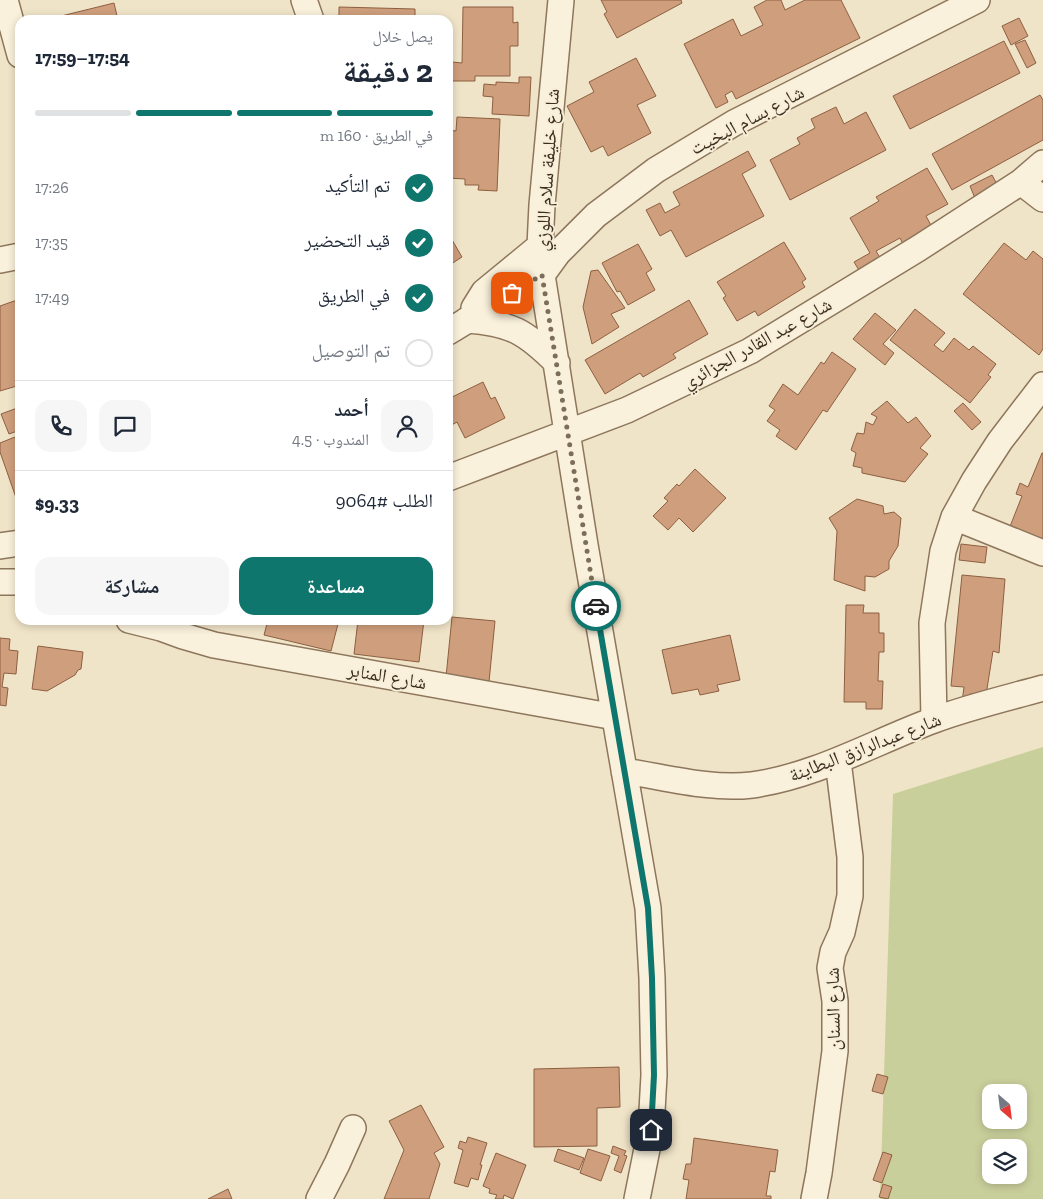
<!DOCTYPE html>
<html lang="ar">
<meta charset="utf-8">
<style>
:root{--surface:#fff;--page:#f6f6f7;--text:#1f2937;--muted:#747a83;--line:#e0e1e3;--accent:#0f766e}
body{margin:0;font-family:"Zilla Slab","Noto Naskh Arabic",serif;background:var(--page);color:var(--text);direction:rtl;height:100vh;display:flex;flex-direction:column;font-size:19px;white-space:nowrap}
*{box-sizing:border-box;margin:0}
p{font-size:16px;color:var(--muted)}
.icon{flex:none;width:28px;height:28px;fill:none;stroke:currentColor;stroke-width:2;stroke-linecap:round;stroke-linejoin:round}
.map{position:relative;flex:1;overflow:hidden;direction:ltr}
.sheet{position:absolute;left:15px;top:15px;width:438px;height:610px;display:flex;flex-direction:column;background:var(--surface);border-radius:15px;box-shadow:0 2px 8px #0003;direction:rtl}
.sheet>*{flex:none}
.needle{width:32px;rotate:152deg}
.tools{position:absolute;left:982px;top:1084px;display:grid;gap:10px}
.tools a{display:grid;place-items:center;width:45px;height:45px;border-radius:10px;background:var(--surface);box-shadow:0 2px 8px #0003;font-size:25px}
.pin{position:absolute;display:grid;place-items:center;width:42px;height:42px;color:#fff;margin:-21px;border-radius:10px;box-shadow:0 2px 8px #0006}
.courier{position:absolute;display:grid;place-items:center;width:50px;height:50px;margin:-25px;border:4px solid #0f766e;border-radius:50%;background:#fff;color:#222;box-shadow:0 1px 6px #0007}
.summary em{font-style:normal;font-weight:800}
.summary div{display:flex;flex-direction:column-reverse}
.summary{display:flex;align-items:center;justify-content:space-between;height:85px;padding:0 20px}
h1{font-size:32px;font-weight:800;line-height:38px}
.bar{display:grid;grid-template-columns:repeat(4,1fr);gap:8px 5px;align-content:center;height:60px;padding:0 20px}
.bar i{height:6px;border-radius:4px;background:var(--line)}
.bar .current{background:var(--accent)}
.bar p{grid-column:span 4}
.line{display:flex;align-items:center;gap:12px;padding:0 20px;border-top:1px solid var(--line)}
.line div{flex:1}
.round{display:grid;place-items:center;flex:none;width:52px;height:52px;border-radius:15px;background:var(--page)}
ol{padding:0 20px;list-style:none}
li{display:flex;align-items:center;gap:15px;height:55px}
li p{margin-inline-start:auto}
li .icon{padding:5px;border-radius:50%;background:var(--accent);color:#fff;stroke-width:4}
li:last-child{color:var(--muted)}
li i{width:28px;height:28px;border:2px solid var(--line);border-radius:50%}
.cta{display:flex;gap:10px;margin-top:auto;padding:10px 20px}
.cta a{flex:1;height:58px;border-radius:15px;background:var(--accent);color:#fff;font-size:20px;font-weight:800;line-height:58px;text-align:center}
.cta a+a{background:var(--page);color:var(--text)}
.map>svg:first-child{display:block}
.green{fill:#c9cf9b;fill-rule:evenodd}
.building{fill:#cf9f7d;stroke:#8d5f41}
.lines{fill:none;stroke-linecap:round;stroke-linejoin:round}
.minor-casing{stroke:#8d765c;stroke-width:28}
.minor{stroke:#faf1dc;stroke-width:25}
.done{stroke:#7c6e5b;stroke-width:5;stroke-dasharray:0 9}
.route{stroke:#0f766e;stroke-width:6}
.labels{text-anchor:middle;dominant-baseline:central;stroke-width:4;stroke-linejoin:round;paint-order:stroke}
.street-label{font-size:19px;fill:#3d2e20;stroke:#f7eed8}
</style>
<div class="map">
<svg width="1043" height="1199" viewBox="0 0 1043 1199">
<rect width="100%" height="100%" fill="#f0e4c8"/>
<path class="green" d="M1043 747V1199H880L893 794ZM991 1092H1019V1120H991ZM991 1148H1019V1175H991Z"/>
<path class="building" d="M601 0H681L682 3 617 38 604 14 607 12Z
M767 0H781L785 10 805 0H841L860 38 736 99 732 91 725 95 728 102 716 108 684 44 733 19 741 36 763 25 754 7Z
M114 3 118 20H45Z
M339 7 415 9V20H339Z
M463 7H513V23L518 22V46H510V76H475V81H452V62L462 63Z
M1019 18 1028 36 1011 45 1002 26Z
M1025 40 1036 63 1027 68 1015 44Z
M1004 41 1020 73 910 129 893 96Z
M636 58 656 96 637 105 651 133 608 156 603 146 591 152 567 106 594 92 589 82Z
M519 77H531L529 116 492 114 493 97 483 96 484 84 496 85V82L519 83Z
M1040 95 1043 100V140L952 190 932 154Z
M836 107 844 124 866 112 886 150 790 200 770 160 800 144 797 138 815 128 811 119Z
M457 117 500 119 497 191 478 190 479 185H465V179L448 178V130L456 131Z
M748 151 756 166 742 174 764 216 686 257 671 230 660 236 646 210 660 203 665 213 680 205 673 192Z
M927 168 948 204 926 216 933 229 904 246 900 238 876 251 886 268 865 280 854 262 870 253 850 218 879 201 876 197Z
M992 175 1001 192 977 203 970 186Z
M448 233 462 257 448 266Z
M784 242 806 279 802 282 805 287 758 316 755 311 737 321 723 298 726 296 717 282Z
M1004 243 1026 260 1033 251 1043 259V349L1039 355 963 294Z
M638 244 652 269 646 273 655 290 628 305 620 291 617 292 602 263Z
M598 270 625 308 611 314 619 327 592 344 583 307 591 271Z
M17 300 20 311V385L0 391V306Z
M689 300 708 334 673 354 676 358 643 377 640 373 605 394 585 360Z
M915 309 945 333 934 345 943 352 954 338 969 350 973 346 996 364 988 375 991 377 970 403 890 340Z
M875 313 896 330 883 344 894 353 885 365 853 339Z
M832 352 856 369 827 412 823 410 796 450 776 436 780 430 767 421 775 410 769 406 783 384 798 395 821 362 824 364Z
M483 382 491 399 495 397 505 418 465 438 457 422 448 427V399Z
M887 401 908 423 916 417 931 436 920 448 928 454 905 482 862 473V468L853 466 856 453 851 450 857 433 864 434 866 422 873 425 877 417 871 414Z
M963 403 981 422 972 430 954 411Z
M20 407V430L9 434 1 414Z
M20 435V509L0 452V443Z
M1042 453H1043V544L1009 529 1022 496 1016 494 1020 483 1028 487Z
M695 469 726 498 693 532 679 518 668 530 653 516 668 501 664 498 677 484 679 486Z
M857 499 883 506 884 514 894 512 901 518 898 546 889 561V569L875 577 865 576V591L834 580 837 531 829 518Z
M961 544 987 547 985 563 959 560Z
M962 575 1005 579 999 653 993 651 986 695 970 694 962 702 964 687 951 686Z
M846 605H864L863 613H879V633H884V652H879L878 681H883L882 709H866V702H844Z
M452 617 495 621 489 682 446 677Z
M268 620H339L331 651 264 635Z
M358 620H424L419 662 354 654Z
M730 635 740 680 717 685 719 691 700 695 698 689 672 694 662 650Z
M0 638 10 639 9 650 18 651 16 674 4 673 2 687 8 688 6 706 0 705Z
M38 646 83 652 81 669 78 670 75 675 47 691 32 689Z
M619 1067 620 1107 597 1108V1146L534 1147V1069Z
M877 1074 888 1077 883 1094 872 1091Z
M421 1105 444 1147 434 1153 440 1164 429 1199H384L404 1150 389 1121Z
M468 1137 487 1143 480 1165H482L478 1180 471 1178 468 1187 454 1183 463 1150 458 1148 460 1141 466 1143Z
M694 1138 778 1150 775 1172 770 1171 766 1196H771V1199H686L689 1180 683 1179 686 1164H691Z
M613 1146 626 1151 624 1155 627 1156 621 1173 614 1170 619 1156 611 1153Z
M558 1149 584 1158 579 1170 554 1161Z
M588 1149 610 1156 601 1181 580 1173Z
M883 1152 892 1155 882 1183 873 1180Z
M496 1153 526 1165 513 1199 504 1195 503 1199H495L497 1195 489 1193 490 1189 483 1186Z
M883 1184 892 1187 888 1199 879 1197Z
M228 1189 232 1199H208Z"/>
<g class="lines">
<defs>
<path id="minor" d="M5 0 20 55
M304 0 311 20
M561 0 542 205 540 246 542 275 585 545 648 908 652 978 654 1075 651 1129 637 1199
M1021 182 1043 199
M0 260 20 256
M474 308 484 292 540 246
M467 320C511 323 526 332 557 363
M448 332 542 275 558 253 596 215 656 170 734 123 977 0
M448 478 627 410 750 351 919 248 1021 182 1043 163
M954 517 1043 553
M0 546 20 543
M0 582H20
M129 620 161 628 183 636 214 645 615 717
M934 720 932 623 943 551 954 517 974 481 1000 441 1043 385
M624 771C665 777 710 790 752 785 817 776 874 742 934 720 969 707 1007 698 1043 688
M319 1199 337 1164 353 1128
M814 1199 819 1173 835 1051V1001L830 968 833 952 842 932 850 896V857L838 761"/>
</defs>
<use href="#minor" class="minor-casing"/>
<use href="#minor" class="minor"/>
</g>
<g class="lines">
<path class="done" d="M512 293 542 275 596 606"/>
<path class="route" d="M596 606 648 908 652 978 654 1075 651 1130"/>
</g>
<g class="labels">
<g class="street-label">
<text transform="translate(747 120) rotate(-28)">شارع بسام البخيت</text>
<text transform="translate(547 170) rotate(-86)">شارع خليفة سلام اللوزي</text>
<text transform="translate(757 343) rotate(-29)">شارع عبد القادر الجزائري</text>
<text transform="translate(387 676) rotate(10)">شارع المنابر</text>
<text transform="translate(865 747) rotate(-21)">شارع عبدالرازق البطاينة</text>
<text transform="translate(833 1009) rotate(-91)">شارع السنان</text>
</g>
</g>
</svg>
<div class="tools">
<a><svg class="needle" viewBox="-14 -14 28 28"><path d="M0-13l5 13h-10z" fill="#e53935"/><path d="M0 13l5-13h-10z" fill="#747a83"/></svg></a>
<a><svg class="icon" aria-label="layers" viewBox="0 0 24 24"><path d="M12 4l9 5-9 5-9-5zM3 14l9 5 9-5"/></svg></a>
</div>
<div class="pin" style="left:512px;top:293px;background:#ea580c"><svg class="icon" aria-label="bag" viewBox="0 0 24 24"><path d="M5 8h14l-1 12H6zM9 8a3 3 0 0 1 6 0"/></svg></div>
<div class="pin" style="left:651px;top:1130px;background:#1f2937"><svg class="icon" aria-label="home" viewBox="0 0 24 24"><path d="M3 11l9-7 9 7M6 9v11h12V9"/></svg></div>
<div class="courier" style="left:596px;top:606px"><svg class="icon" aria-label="car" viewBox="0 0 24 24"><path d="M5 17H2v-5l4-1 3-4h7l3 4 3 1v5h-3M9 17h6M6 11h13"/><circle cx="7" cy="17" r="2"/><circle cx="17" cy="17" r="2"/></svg></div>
<section class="sheet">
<div class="summary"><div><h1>2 دقيقة</h1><p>يصل خلال</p></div><em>17:54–17:59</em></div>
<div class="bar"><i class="current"></i><i class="current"></i><i class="current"></i><i></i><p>في الطريق · 160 m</p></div>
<ol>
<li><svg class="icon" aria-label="check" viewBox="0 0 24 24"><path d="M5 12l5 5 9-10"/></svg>تم التأكيد<p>17:26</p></li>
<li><svg class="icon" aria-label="check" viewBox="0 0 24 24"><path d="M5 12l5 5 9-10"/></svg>قيد التحضير<p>17:35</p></li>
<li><svg class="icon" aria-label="check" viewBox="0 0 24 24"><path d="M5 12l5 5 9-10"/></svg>في الطريق<p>17:49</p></li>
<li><i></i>تم التوصيل</li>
</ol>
<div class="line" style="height:90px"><a class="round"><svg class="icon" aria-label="person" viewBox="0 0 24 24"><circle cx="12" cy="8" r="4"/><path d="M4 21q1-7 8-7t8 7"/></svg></a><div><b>أحمد</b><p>المندوب · 4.5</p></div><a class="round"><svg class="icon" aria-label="chat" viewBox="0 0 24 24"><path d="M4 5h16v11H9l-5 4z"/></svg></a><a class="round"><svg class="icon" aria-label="phone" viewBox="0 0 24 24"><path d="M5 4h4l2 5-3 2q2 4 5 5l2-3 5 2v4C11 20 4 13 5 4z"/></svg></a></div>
<div class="line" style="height:65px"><div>الطلب #9064</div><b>$9.33</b></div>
<div class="cta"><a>مساعدة</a><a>مشاركة</a></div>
</section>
</div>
